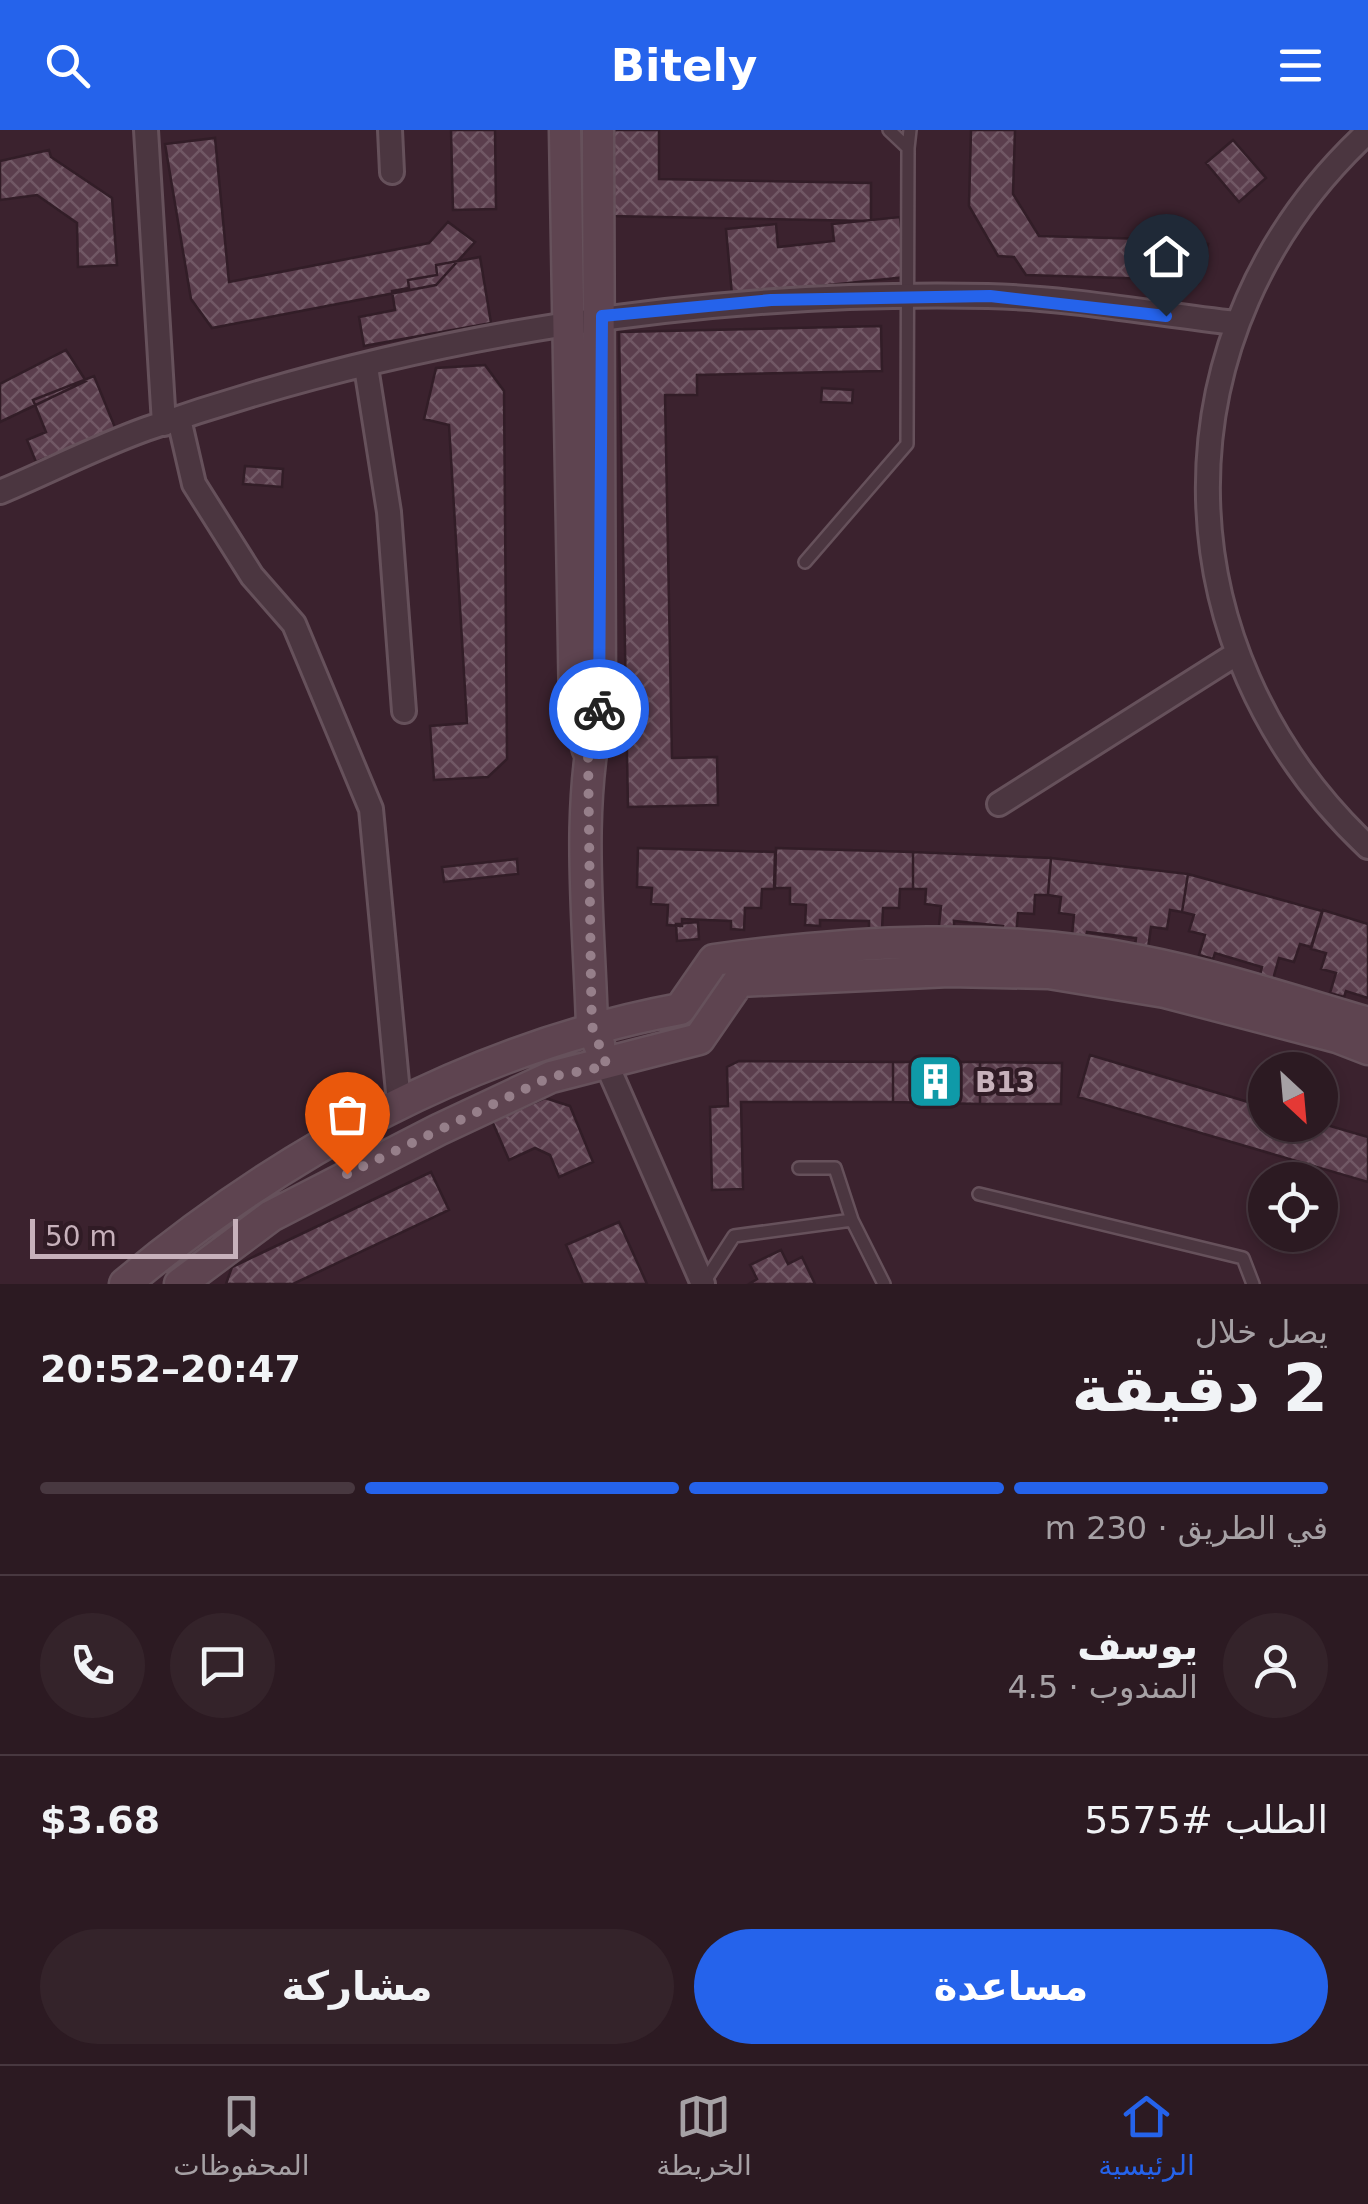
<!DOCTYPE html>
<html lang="ar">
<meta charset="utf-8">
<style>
:root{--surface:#2c1a22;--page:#34232a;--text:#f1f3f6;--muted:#a6a1a5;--line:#483840;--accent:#2563eb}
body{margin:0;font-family:"DejaVu Sans","Noto Naskh Arabic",sans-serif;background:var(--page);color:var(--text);direction:rtl;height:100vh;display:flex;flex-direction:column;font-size:38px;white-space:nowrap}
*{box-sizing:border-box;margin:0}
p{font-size:32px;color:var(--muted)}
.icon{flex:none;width:55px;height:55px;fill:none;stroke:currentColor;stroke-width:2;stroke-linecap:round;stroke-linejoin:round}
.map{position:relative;height:1154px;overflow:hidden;direction:ltr}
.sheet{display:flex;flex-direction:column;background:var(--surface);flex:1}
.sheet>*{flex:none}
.needle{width:65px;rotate:154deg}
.buttons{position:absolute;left:1248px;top:922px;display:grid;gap:20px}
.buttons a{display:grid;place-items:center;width:90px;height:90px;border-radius:50%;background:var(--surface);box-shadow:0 5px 15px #0003,0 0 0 2px var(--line);font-size:50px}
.scale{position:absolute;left:30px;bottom:25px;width:208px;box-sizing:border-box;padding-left:10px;border:5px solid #c7b1bb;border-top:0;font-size:28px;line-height:35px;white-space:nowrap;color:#c7b1bb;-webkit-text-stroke:8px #301b25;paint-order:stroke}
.pin{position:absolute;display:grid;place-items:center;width:85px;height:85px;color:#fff;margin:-102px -42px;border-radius:50% 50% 50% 0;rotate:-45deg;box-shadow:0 0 10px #0007}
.pin .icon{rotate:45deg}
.courier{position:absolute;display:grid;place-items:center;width:100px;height:100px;margin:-50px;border:8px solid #2563eb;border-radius:50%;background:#fff;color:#222;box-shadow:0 2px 12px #0007}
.summary em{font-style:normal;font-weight:700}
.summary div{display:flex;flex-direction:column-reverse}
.summary{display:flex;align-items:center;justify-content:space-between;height:170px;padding:0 40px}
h1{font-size:65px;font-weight:700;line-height:75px}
.bar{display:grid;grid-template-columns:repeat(4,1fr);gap:15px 10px;align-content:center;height:120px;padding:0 40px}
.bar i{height:12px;border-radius:8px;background:var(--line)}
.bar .selected{background:var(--accent)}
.bar p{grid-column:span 4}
.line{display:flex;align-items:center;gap:25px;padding:0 40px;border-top:2px solid var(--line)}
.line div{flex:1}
.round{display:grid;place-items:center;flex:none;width:105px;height:105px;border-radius:52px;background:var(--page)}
.primary-button{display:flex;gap:20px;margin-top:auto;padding:20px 40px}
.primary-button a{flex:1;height:115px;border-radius:60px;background:var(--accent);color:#fff;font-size:40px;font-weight:700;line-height:115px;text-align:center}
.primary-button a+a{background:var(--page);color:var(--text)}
header{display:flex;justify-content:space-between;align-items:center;height:130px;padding:0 40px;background:var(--accent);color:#fff;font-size:45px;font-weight:700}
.tabs{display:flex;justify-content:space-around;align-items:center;height:140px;border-top:2px solid var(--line);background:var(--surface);font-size:28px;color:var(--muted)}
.tabs a{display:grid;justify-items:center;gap:5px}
.tabs .selected{color:var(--accent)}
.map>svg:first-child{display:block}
.building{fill:url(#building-cross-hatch);stroke:#321d27;stroke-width:2.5}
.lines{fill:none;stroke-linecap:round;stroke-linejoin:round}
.lane-casing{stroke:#66515b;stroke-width:16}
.street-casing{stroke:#66515b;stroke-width:28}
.secondary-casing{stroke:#66515b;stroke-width:35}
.lane{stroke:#4b3640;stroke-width:11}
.street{stroke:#4b3640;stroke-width:22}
.secondary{stroke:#5e4450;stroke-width:30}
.done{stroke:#967f8a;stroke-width:10;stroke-dasharray:0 18}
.route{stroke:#2563eb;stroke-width:12}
.labels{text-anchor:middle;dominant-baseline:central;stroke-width:8;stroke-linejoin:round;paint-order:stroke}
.poi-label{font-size:28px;font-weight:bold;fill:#c7b1bb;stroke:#301b25;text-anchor:start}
</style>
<header><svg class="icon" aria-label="menu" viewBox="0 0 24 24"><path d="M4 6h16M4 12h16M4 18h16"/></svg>Bitely<svg class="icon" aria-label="search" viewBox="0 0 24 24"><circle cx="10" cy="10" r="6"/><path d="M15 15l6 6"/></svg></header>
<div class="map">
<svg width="1368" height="1154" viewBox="0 0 1368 1154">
<defs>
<pattern id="building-cross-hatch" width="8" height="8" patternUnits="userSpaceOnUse" patternTransform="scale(2.5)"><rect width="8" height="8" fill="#5b3e4d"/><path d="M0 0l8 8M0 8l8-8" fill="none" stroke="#715865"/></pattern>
</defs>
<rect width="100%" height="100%" fill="#3b222e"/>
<path class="building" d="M451 0H495L496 79 453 80Z
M611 0H659V49L871 53V91L609 86Z
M971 0H1015L1013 64 1039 106 1184 110 1182 163 1162 162 1154 149 1026 145 1014 127 998 126 969 76Z
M215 8 229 152 429 113 448 92 475 112 436 155 212 198 191 169 165 14Z
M1233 10 1266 48 1239 72 1206 33Z
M49 20 51 27 112 68 117 135 78 137 77 93 37 65 0 70V31Z
M900 87 906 147 732 165 726 99 776 94 778 117 834 111 832 94Z
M1193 110 1208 114 1198 153 1183 149Z
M480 127 491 193 364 216 359 187 395 180 392 161 409 158 408 150 437 145 436 135Z
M881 196 882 241 697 245V265H665L672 628 717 627 718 675 628 677 619 202Z
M66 220 86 251 0 292V254Z
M485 235 504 261 507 629 488 647 434 650 430 596 467 593 449 295 424 289 436 238Z
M94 246 116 300 36 332 27 310 46 302 33 270Z
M822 258 853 260 852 273 821 272Z
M245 336 283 339 282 357 243 354Z
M638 718 775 722 774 759H762L761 778H745L744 800 731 799V791L682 789V796L667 795 668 775 651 774 652 758 637 757Z
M776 718 913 722V759H900L899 778H883L882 800 869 799V791L820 790V796L805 795 806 775 790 774V758H775Z
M913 722 1051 728 1048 765H1035L1034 784 1018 783 1016 805 1002 803 1003 796 954 791V797L939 796 941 776 925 774 926 759H913Z
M1051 728 1188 744 1182 782 1170 780 1167 799 1151 797 1148 818 1135 816 1136 808 1087 802 1086 808 1072 806 1074 785 1059 783 1061 767 1048 765Z
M517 729 518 744 444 752 442 737Z
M1188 744 1322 781 1311 817 1300 814 1294 832 1279 828 1273 849 1260 845 1262 837 1215 823 1213 829 1199 825 1205 805 1189 801 1194 785 1182 782Z
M1323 780 1368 794V868L1346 861 1344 867 1330 863 1336 843 1321 839 1326 823 1311 819Z
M698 792 699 809 677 811 676 794Z
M1090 925 1265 977V995L1320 993 1368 1007V1052L1078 967Z
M739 931 893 932V972H741L743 1059 712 1060 710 977 728 976 727 937Z
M893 932H980V974L893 972Z
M980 932 1062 933 1061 974H980Z
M545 968 570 976 593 1032 559 1047 550 1025 535 1018 509 1030 492 991Z
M431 1042 449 1080 293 1154H226L232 1137Z
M619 1092 647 1154H583L566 1115Z
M781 1120 788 1134 802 1127 815 1154H749L757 1149 750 1135Z"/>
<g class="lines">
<defs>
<path id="lane" d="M908 18 910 0
M805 432 907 314 908 18 889 0
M799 1038H835L852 1090 884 1154
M979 1064 1243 1128 1253 1154
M703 1154 734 1106 852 1090"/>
<path id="street" d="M146 0 164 294
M390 0 392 42
M1368 2C1153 201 1156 517 1368 717
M366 237 389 382 404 581
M179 289 194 354 252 446 294 494 371 679 399 973
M0 362C48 342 96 317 146 299 415 205 703 160 988 166 1070 168 1155 184 1236 193
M999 674 1236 524
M607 935 703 1154"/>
<path id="secondary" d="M565 0 575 577 588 620
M598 0 600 574C575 677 589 791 592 896L599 914
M125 1154C284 1021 475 917 680 879L714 830C852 811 1002 802 1140 831 1217 846 1293 871 1368 893
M180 1154 271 1086 438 1000 551 947 699 909 739 851 949 841 1049 843 1165 862 1337 907 1368 919"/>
</defs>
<use href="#lane" class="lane-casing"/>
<use href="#street" class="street-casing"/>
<use href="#secondary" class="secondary-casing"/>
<use href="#lane" class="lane"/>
<use href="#street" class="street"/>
<use href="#secondary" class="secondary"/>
</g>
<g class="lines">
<path class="done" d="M347 1044 550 947 607 936 592 896 591 856 588 621 599 579"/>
<path class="route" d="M599 579 602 186 771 170 990 166 1166 186"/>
</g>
<defs>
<symbol id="building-square" viewBox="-11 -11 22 22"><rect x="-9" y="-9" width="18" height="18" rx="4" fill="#0f9aa8" stroke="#301b25"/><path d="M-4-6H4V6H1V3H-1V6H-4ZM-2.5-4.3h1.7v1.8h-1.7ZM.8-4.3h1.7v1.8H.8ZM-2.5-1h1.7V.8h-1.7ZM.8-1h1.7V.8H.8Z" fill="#fff"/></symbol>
</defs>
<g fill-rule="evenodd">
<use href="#building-square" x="904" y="920" width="63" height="63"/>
</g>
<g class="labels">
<g class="poi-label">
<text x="975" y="952">B13</text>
</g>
</g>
</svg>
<div class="buttons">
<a><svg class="needle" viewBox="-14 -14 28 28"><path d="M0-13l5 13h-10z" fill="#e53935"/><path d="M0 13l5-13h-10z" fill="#a6a1a5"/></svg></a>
<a><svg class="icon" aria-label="locate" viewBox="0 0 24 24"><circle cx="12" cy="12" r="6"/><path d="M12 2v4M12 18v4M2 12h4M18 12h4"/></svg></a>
</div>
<div class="scale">50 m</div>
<div class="pin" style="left:347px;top:1044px;background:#ea580c"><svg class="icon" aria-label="bag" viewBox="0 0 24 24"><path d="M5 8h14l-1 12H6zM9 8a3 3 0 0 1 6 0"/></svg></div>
<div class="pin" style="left:1166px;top:186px;background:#1f2937"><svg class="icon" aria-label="home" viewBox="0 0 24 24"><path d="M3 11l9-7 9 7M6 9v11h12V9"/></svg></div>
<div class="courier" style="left:599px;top:579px"><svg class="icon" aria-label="bike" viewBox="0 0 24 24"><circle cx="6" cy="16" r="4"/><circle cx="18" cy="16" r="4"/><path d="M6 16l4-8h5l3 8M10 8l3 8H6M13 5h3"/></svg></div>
</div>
<section class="sheet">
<div class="summary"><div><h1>2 دقيقة</h1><p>يصل خلال</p></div><em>20:47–20:52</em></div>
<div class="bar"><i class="selected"></i><i class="selected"></i><i class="selected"></i><i></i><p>في الطريق · 230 m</p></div>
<div class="line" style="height:180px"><a class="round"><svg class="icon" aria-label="person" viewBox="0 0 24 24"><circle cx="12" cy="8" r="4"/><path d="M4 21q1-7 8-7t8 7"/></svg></a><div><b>يوسف</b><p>المندوب · 4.5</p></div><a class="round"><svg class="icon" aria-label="chat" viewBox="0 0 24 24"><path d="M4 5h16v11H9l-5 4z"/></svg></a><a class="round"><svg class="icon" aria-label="phone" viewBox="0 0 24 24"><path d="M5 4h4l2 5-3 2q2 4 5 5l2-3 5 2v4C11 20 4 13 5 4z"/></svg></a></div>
<div class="line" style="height:130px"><div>الطلب #5575</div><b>$3.68</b></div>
<div class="primary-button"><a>مساعدة</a><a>مشاركة</a></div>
</section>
<nav class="tabs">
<a class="selected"><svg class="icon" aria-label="home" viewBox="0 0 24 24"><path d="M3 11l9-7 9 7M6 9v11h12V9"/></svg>الرئيسية</a>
<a><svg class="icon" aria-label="map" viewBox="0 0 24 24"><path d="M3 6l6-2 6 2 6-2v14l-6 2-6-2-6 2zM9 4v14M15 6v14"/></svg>الخريطة</a>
<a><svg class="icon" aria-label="saved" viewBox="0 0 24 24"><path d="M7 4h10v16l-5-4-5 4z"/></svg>المحفوظات</a>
</nav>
